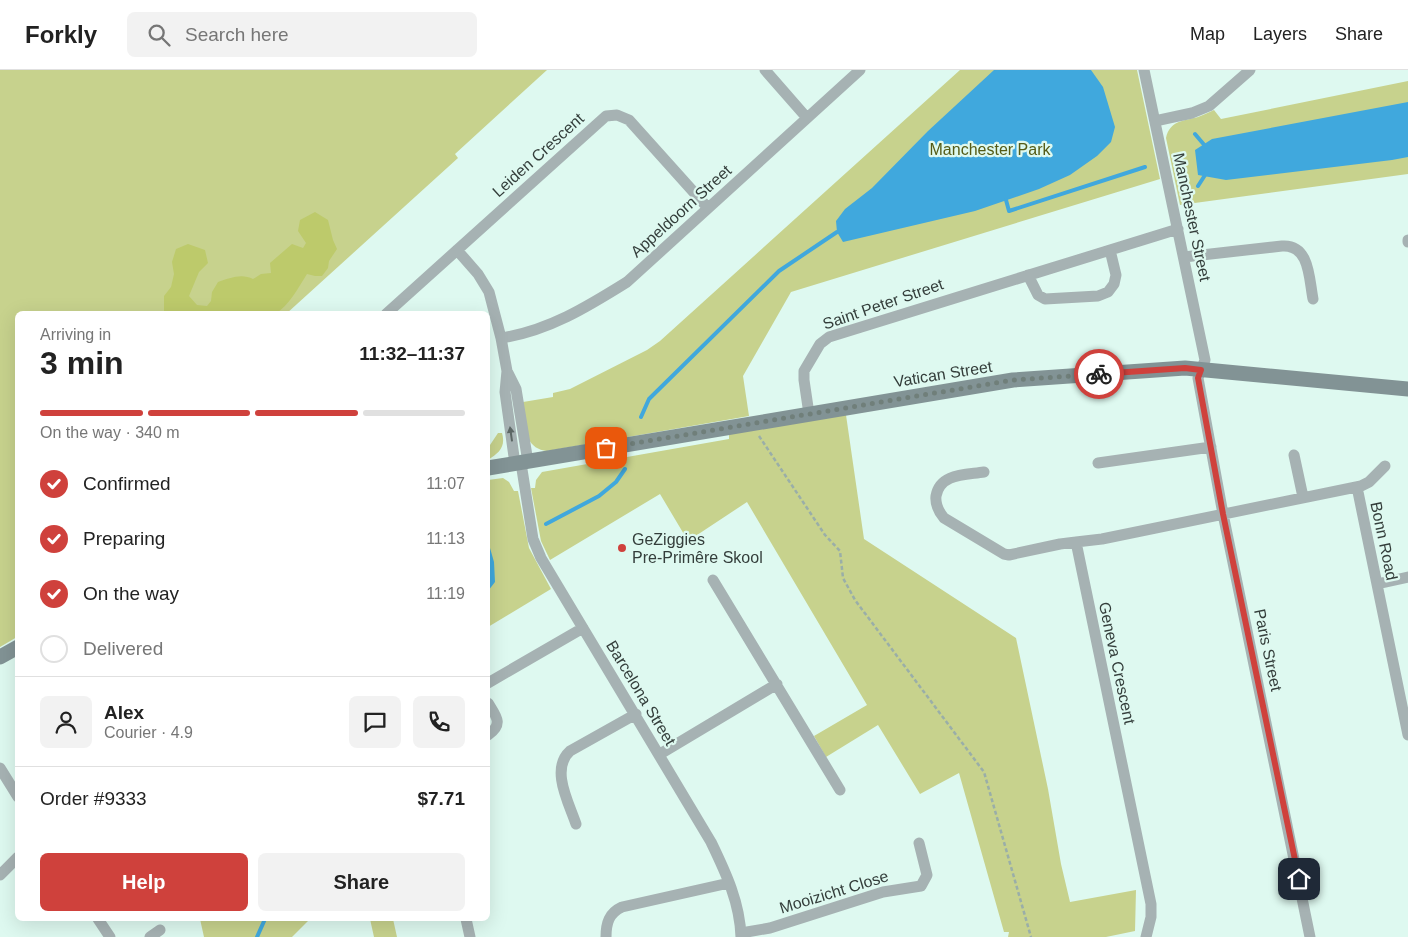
<!DOCTYPE html>
<meta charset="utf-8">
<style>
:root{--surface:#fff;--page:#f2f2f2;--text:#222;--muted:#767676;--line:#e0e0e0;--accent:#cf413c}
body{margin:0;font-family:Helvetica,sans-serif;background:var(--page);color:var(--text);height:100vh;display:flex;flex-direction:column;font-size:19px;white-space:nowrap}
*{box-sizing:border-box;margin:0}
p{font-size:16px;color:var(--muted)}
.icon{flex:none;width:28px;height:28px;fill:none;stroke:currentColor;stroke-width:2;stroke-linecap:round;stroke-linejoin:round}
.map{position:relative;flex:1;overflow:hidden}
.details{position:absolute;left:15px;top:241px;width:475px;height:610px;display:flex;flex-direction:column;background:var(--surface);border-radius:8px;box-shadow:0 5px 20px #0002}
.details>*{flex:none}
.pin{position:absolute;display:grid;place-items:center;width:42px;height:42px;color:#fff;margin:-21px;border-radius:10px;box-shadow:0 2px 8px #0006}
.courier{position:absolute;display:grid;place-items:center;width:50px;height:50px;margin:-25px;border:4px solid #cf413c;border-radius:50%;background:#fff;color:#222;box-shadow:0 1px 6px #0007}
.headline em{font-style:normal;font-weight:700}
.headline div{display:flex;flex-direction:column-reverse}
.headline{display:flex;align-items:center;justify-content:space-between;height:85px;padding:0 25px}
h1{font-size:32px;font-weight:700;line-height:38px}
.bar{display:grid;grid-template-columns:repeat(4,1fr);gap:8px 5px;align-content:center;height:60px;padding:0 25px}
.bar i{height:6px;border-radius:4px;background:var(--line)}
.bar .active{background:var(--accent)}
.bar p{grid-column:span 4}
.line{display:flex;align-items:center;gap:12px;padding:0 25px;border-top:1px solid var(--line)}
.line div{flex:1}
.round{display:grid;place-items:center;flex:none;width:52px;height:52px;border-radius:8px;background:var(--page)}
ol{padding:0 25px;list-style:none}
li{display:flex;align-items:center;gap:15px;height:55px}
li p{margin-inline-start:auto}
li .icon{padding:5px;border-radius:50%;background:var(--accent);color:#fff;stroke-width:4}
li:last-child{color:var(--muted)}
li i{width:28px;height:28px;border:2px solid var(--line);border-radius:50%}
.primary-button{display:flex;gap:10px;margin-top:auto;padding:10px 25px}
.primary-button a{flex:1;height:58px;border-radius:8px;background:var(--accent);color:#fff;font-size:20px;font-weight:700;line-height:58px;text-align:center}
.primary-button a+a{background:var(--page);color:var(--text)}
header{display:flex;align-items:center;gap:30px;box-sizing:border-box;height:70px;padding:0 25px;background:var(--surface);border-bottom:1px solid var(--line)}
header strong{font-size:24px}
nav{display:flex;gap:28px;margin-inline-start:auto;font-size:18px}
.search{width:350px;height:45px;background:var(--page);display:flex;align-items:center;gap:12px;box-sizing:border-box;padding:0 18px;border-radius:8px;color:var(--muted);font-size:19px}
.map>svg:first-child{display:block}
.green{fill:#c7d28d}
.forest{fill:#bdca6b}
.water{fill:#40a8dd}
.lines{fill:none;stroke-linecap:round;stroke-linejoin:round}
.stream{stroke:#40a8dd;stroke-width:4}
.path{stroke:#9aaea8;stroke-width:2.5;stroke-dasharray:4 2.5;stroke-linecap:butt}
.street{stroke:#a6b2b3;stroke-width:11}
.secondary{stroke:#829395;stroke-width:15}
.oneway{fill:#5c6765}
.done{stroke:#707f7a;stroke-width:5;stroke-dasharray:0 9}
.route{stroke:#cf413c;stroke-width:6}
.poi-dot{fill:#cf413c;stroke:#def9f0;stroke-width:2}
.labels{text-anchor:middle;dominant-baseline:central;stroke-width:4.5;stroke-linejoin:round;paint-order:stroke}
.park-label{font-size:16px;fill:#545b16;stroke:#def9f0}
.street-label{font-size:16px;fill:#343e3b;stroke:#def9f0}
.poi-label{font-size:16px;fill:#343e3b;stroke:#def9f0;text-anchor:start}
</style>
<header>
<strong>Forkly</strong>
<div class="search"><svg class="icon" aria-label="search" viewBox="0 0 24 24"><circle cx="10" cy="10" r="6"/><path d="M15 15l6 6"/></svg>Search here</div>
<nav><a>Map</a><a>Layers</a><a>Share</a></nav>
</header>
<div class="map">
<svg width="1408" height="867" viewBox="0 0 1408 867">
<rect width="100%" height="100%" fill="#def9f0"/>
<path class="green" d="M0 0H547L455 84 458 88 286 244H18L17 567 0 577Z
M960 0H1137L1160 109 791 222 743 306 749 346 547 381C538 380 532 376 528 368L523 332 553 327V323L570 319 647 280 660 271Z
M1408 11V104L1180 135 1166 68C1170 50 1184 51 1198 47 1204 45 1209 42 1214 40L1221 49Z
M846 345 864 469 1016 568 1048 719 1061 794 1070 832 1136 820 1135 861 1106 867H1008L1009 862H1004L959 703 920 724 878 655 826 687 814 666 867 635 747 432 688 471 660 424 550 490 541 471 531 418H535L536 410 542 402 729 369V364Z
M498 363H502C506 377 499 383 488 390V375H490Z
M503 408 509 412 514 421H518L529 478 551 519 488 557V410Z
M200 849H310L292 867H204Z
M370 849H393L397 867H374Z"/>
<path class="forest" d="M315 142 328 150 333 170 337 179 329 191 328 198 322 206H315L307 204C298 218 289 236 275 244H167L164 241V226L171 217 174 204 172 192 176 179 188 174 205 180 208 193 199 202 189 226 197 235 207 236 211 231 212 222 218 212C229 208 242 203 253 209L261 204 271 203 270 193 292 174 303 178 306 173 298 161 300 150Z"/>
<path class="water" d="M994 0H1091L1103 17 1115 57 1111 72 1097 86 1070 105 1039 119 975 141 843 172 837 162 836 151 845 139 872 118 928 61Z
M1408 32V87L1392 90 1226 110 1198 105 1195 80 1212 69Z
M488 471 494 492 495 512 488 521Z"/>
<g class="lines">
<path class="stream" d="M1195 64 1206 77
M1198 116 1207 102
M1006 130 1009 141 1145 97
M641 347 649 329 779 201 837 162
M546 454 599 426 616 412 625 399
M257 867 265 849"/>
<path class="path" d="M759 366 825 465 840 481 843 508 855 530 984 702 1031 867"/>
<path class="street" d="M765 0 807 48
M1144 0 1205 290 1198 308 1223 444 1310 867
M1155 51 1192 43 1209 36 1250 0
M1408 170V172
M457 180 478 204 489 222 501 268 507 301 505 322 515 394
M1184 187 1282 176C1310 174 1309 209 1313 229
M1028 205 1038 225 1045 229 1098 226 1108 222 1114 214 1116 205 1110 180
M386 244 606 46 617 45 629 50 708 138
M501 268C548 261 587 237 627 212L860 0
M507 301 516 319 528 392
M809 344 804 310V301L820 274 829 267 1178 159
M1294 385 1303 427
M521 393 533 469 541 488 711 772C726 803 740 833 741 867
M1098 393 1211 377
M984 402C966 405 940 403 936 426 935 435 939 442 944 448L1004 484 1009 485 1060 474 1076 472
M1357 417 1408 665
M713 510 840 720
M1377 514 1408 507
M488 613 583 558
M488 633C496 646 504 654 488 665
M660 684 777 614
M0 698 18 727
M576 754C569 733 550 699 570 681L636 644
M0 805 18 787
M98 849 110 867
M466 849 470 867
M741 863 770 858 883 822 921 816 927 805 919 773
M150 867 160 860
M606 867C606 853 609 843 622 837L729 813
M1146 867 1151 847V834L1076 472 1102 469 1361 416 1369 412 1385 396"/>
<path class="secondary" d="M488 398 1013 310 1185 298 1408 319
M0 587 18 577"/>
</g>
<defs><path id="oneway-solid" d="M-6-.8H1V-3.2L6.5 0L1 3.2V.8H-6Z" transform="scale(1.25)"/></defs>
<use class="oneway" href="#oneway-solid" transform="translate(511 364) rotate(-98)"/>
<g class="lines">
<path class="done" d="M606 378 1013 310 1099 304"/>
<path class="route" d="M1099 304 1185 298 1201 300 1198 308 1223 444 1299 809"/>
</g>
<circle class="poi-dot" cx="622" cy="478" r="5"/>
<g class="labels">
<g class="park-label">
<text x="990" y="79">Manchester Park</text>
</g>
<g class="street-label">
<text transform="translate(538 85) rotate(-42)">Leiden Crescent</text>
<text transform="translate(681 141) rotate(-42)">Appeldoorn Street</text>
<text transform="translate(1192 147) rotate(78)">Manchester Street</text>
<text transform="translate(883 234) rotate(-19)">Saint Peter Street</text>
<text transform="translate(943 304) rotate(-9)">Vatican Street</text>
<text transform="translate(1384 471) rotate(78)">Bonn Road</text>
<text transform="translate(1268 580) rotate(78)">Paris Street</text>
<text transform="translate(1117 593) rotate(78)">Geneva Crescent</text>
<text transform="translate(641 623) rotate(59)">Barcelona Street</text>
<text transform="translate(834 822) rotate(-17)">Mooizicht Close</text>
</g>
<g class="poi-label">
<text x="632" y="469">GeZiggies<tspan x="632" dy="18">Pre-Primêre Skool</tspan></text>
</g>
</g>
</svg>
<div class="pin" style="left:606px;top:378px;background:#ea580c"><svg class="icon" aria-label="bag" viewBox="0 0 24 24"><path d="M5 8h14l-1 12H6zM9 8a3 3 0 0 1 6 0"/></svg></div>
<div class="pin" style="left:1299px;top:809px;background:#1f2937"><svg class="icon" aria-label="home" viewBox="0 0 24 24"><path d="M3 11l9-7 9 7M6 9v11h12V9"/></svg></div>
<div class="courier" style="left:1099px;top:304px"><svg class="icon" aria-label="bike" viewBox="0 0 24 24"><circle cx="6" cy="16" r="4"/><circle cx="18" cy="16" r="4"/><path d="M6 16l4-8h5l3 8M10 8l3 8H6M13 5h3"/></svg></div>
<section class="details">
<div class="headline"><div><h1>3 min</h1><p>Arriving in</p></div><em>11:32–11:37</em></div>
<div class="bar"><i class="active"></i><i class="active"></i><i class="active"></i><i></i><p>On the way · 340 m</p></div>
<ol>
<li><svg class="icon" aria-label="check" viewBox="0 0 24 24"><path d="M5 12l5 5 9-10"/></svg>Confirmed<p>11:07</p></li>
<li><svg class="icon" aria-label="check" viewBox="0 0 24 24"><path d="M5 12l5 5 9-10"/></svg>Preparing<p>11:13</p></li>
<li><svg class="icon" aria-label="check" viewBox="0 0 24 24"><path d="M5 12l5 5 9-10"/></svg>On the way<p>11:19</p></li>
<li><i></i>Delivered</li>
</ol>
<div class="line" style="height:90px"><a class="round"><svg class="icon" aria-label="person" viewBox="0 0 24 24"><circle cx="12" cy="8" r="4"/><path d="M4 21q1-7 8-7t8 7"/></svg></a><div><b>Alex</b><p>Courier · 4.9</p></div><a class="round"><svg class="icon" aria-label="chat" viewBox="0 0 24 24"><path d="M4 5h16v11H9l-5 4z"/></svg></a><a class="round"><svg class="icon" aria-label="phone" viewBox="0 0 24 24"><path d="M5 4h4l2 5-3 2q2 4 5 5l2-3 5 2v4C11 20 4 13 5 4z"/></svg></a></div>
<div class="line" style="height:65px"><div>Order #9333</div><b>$7.71</b></div>
<div class="primary-button"><a>Help</a><a>Share</a></div>
</section>
</div>
